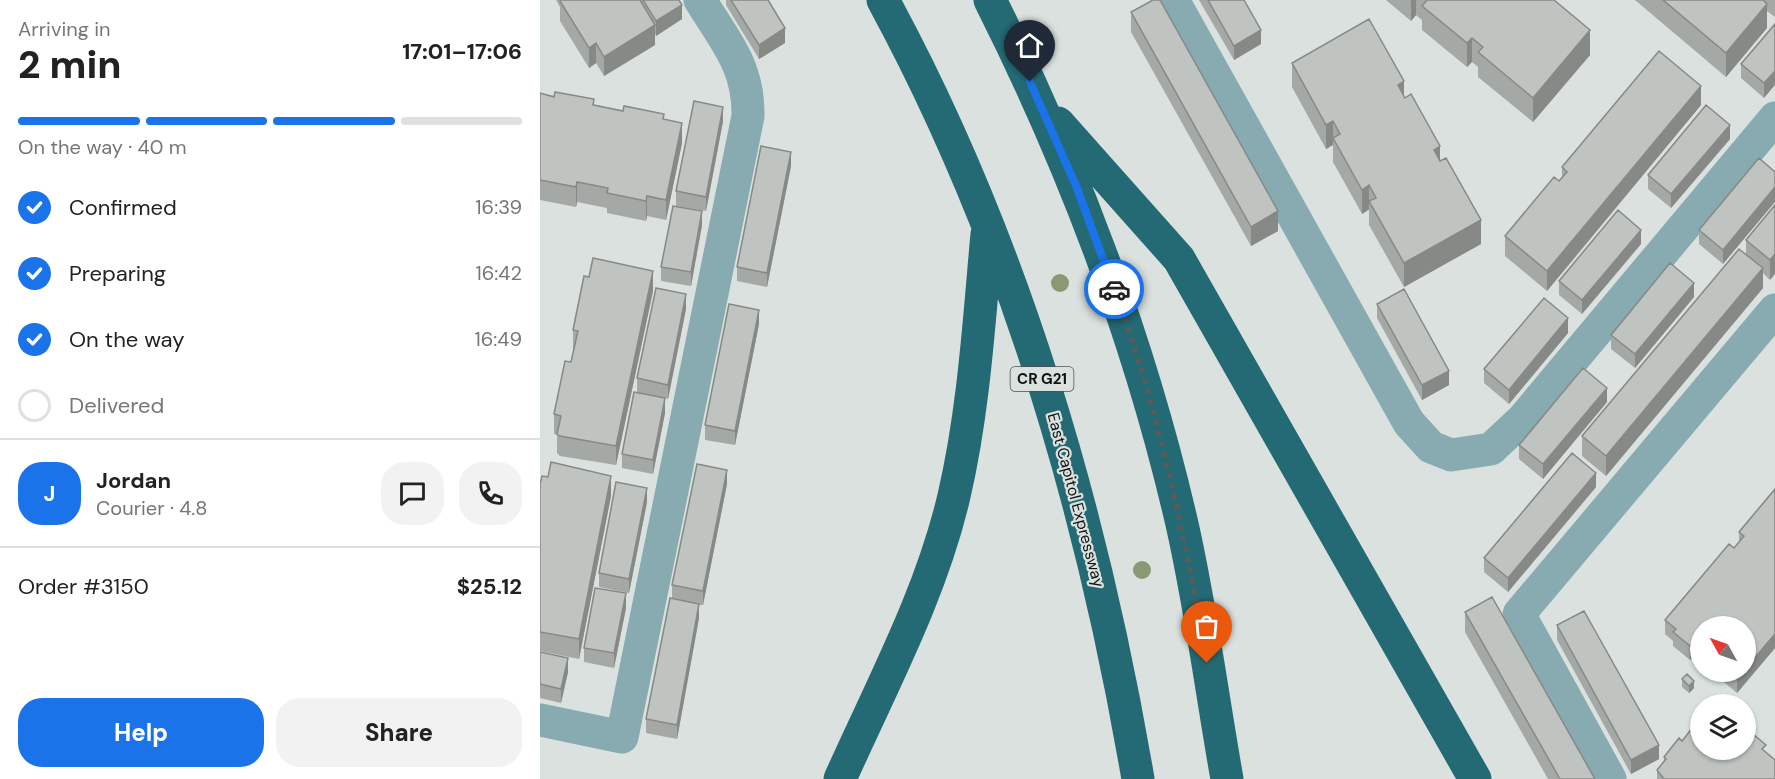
<!DOCTYPE html>
<meta charset="utf-8">
<style>
:root{--surface:#fff;--page:#f2f2f2;--text:#222;--muted:#767676;--line:#e0e0e0;--accent:#1a73e8}
body{margin:0;font-family:"DM Sans",sans-serif;background:var(--page);color:var(--text);height:100vh;display:flex;flex-direction:column;font-size:22px;white-space:nowrap}
*{box-sizing:border-box;margin:0}
p{font-size:20px;color:var(--muted)}
.icon{flex:none;width:33px;height:33px;fill:none;stroke:currentColor;stroke-width:2;stroke-linecap:round;stroke-linejoin:round}
.map{position:relative;flex:1;overflow:hidden}
.details{display:flex;flex-direction:column;background:var(--surface);width:540px}
.details>*{flex:none}
.needle{width:39px;rotate:310deg}
.buttons{position:absolute;left:1150px;top:616px;display:grid;gap:12px}
.buttons a{display:grid;place-items:center;width:66px;height:66px;border-radius:50%;background:var(--surface);box-shadow:0 2px 4px #0004;font-size:30px}
.pin{position:absolute;display:grid;place-items:center;width:51px;height:51px;color:#fff;margin:-62px -26px;border-radius:50% 50% 50% 0;rotate:-45deg;box-shadow:0 0 6px #0007}
.pin .icon{rotate:45deg}
.courier{position:absolute;display:grid;place-items:center;width:60px;height:60px;margin:-30px;border:4px solid #1a73e8;border-radius:50%;background:#fff;color:#222;box-shadow:0 2px 8px #0007}
.headline em{font-style:normal;font-weight:800}
.headline div{display:flex;flex-direction:column-reverse}
.headline{display:flex;align-items:center;justify-content:space-between;height:102px;padding:0 18px}
h1{font-size:39px;font-weight:800;line-height:45px}
.bar{display:grid;grid-template-columns:repeat(4,1fr);gap:9px 6px;align-content:center;height:72px;padding:0 18px}
.bar i{height:8px;border-radius:4px;background:var(--line)}
.bar .selected{background:var(--accent)}
.bar p{grid-column:span 4}
.line{display:flex;align-items:center;gap:15px;padding:0 18px;border-top:2px solid var(--line)}
.line div{flex:1}
.round{display:grid;place-items:center;flex:none;width:63px;height:63px;border-radius:24px;background:var(--page)}
ol{padding:0 18px;list-style:none}
li{display:flex;align-items:center;gap:18px;height:66px}
li p{margin-inline-start:auto}
li .icon{padding:6px;border-radius:50%;background:var(--accent);color:#fff;stroke-width:4}
li:last-child{color:var(--muted)}
li i{width:33px;height:33px;border:3px solid var(--line);border-radius:50%}
.cta{display:flex;gap:12px;margin-top:auto;padding:12px 18px}
.cta a{flex:1;height:69px;border-radius:24px;background:var(--accent);color:#fff;font-size:24px;font-weight:800;line-height:69px;text-align:center}
.cta a+a{background:var(--page);color:var(--text)}
main{display:flex;flex:1;min-height:0}
.map>svg:first-child{display:block}
.lines{fill:none;stroke-linecap:round;stroke-linejoin:round}
.minor{stroke:#87abb0;stroke-width:33}
.highway{stroke:#246a74;stroke-width:33}
.tree{fill:#8a9974}
.wall{fill:#a4a9a5}
.shaded-wall{fill:#868986}
.building{fill:#bfc4c0;stroke:#868986;stroke-width:1.5}
.done{stroke:#575b5a;stroke-width:6;stroke-dasharray:0 10.8}
.route{stroke:#1a73e8;stroke-width:8}
.labels{text-anchor:middle;dominant-baseline:central;stroke-width:4.5;stroke-linejoin:round;paint-order:stroke}
.shield{fill:#dae1df;stroke:#4d5150;stroke-width:1.5}
.shield-label{font-size:15px;font-weight:bold;fill:#101312}
.street-label{font-size:16px;fill:#101312;stroke:#dae1df}
</style>
<main>
<section class="details">
<div class="headline"><div><h1>2 min</h1><p>Arriving in</p></div><em>17:01–17:06</em></div>
<div class="bar"><i class="selected"></i><i class="selected"></i><i class="selected"></i><i></i><p>On the way · 40 m</p></div>
<ol>
<li><svg class="icon" aria-label="check" viewBox="0 0 24 24"><path d="M5 12l5 5 9-10"/></svg>Confirmed<p>16:39</p></li>
<li><svg class="icon" aria-label="check" viewBox="0 0 24 24"><path d="M5 12l5 5 9-10"/></svg>Preparing<p>16:42</p></li>
<li><svg class="icon" aria-label="check" viewBox="0 0 24 24"><path d="M5 12l5 5 9-10"/></svg>On the way<p>16:49</p></li>
<li><i></i>Delivered</li>
</ol>
<div class="line" style="height:108px"><b class="round" style="background:var(--accent);color:#fff">J</b><div><b>Jordan</b><p>Courier · 4.8</p></div><a class="round"><svg class="icon" aria-label="chat" viewBox="0 0 24 24"><path d="M4 5h16v11H9l-5 4z"/></svg></a><a class="round"><svg class="icon" aria-label="phone" viewBox="0 0 24 24"><path d="M5 4h4l2 5-3 2q2 4 5 5l2-3 5 2v4C11 20 4 13 5 4z"/></svg></a></div>
<div class="line" style="height:78px"><div>Order #3150</div><b>$25.12</b></div>
<div class="cta"><a>Help</a><a>Share</a></div>
</section>
<div class="map">
<svg width="1235" height="779" viewBox="0 0 1235 779">
<rect width="100%" height="100%" fill="#dae1df"/>
<g class="lines">
<path class="minor" d="M633 0 869 423 891 447 911 455 951 449 983 419 1235 118
M0 720 82 737 208 116C209 66 185 41 160 0
M1070 779 979 614 1235 310"/>
<path class="highway" d="M343 0C474 241 552 509 598 779
M450 0C534 167 600 342 642 524 661 608 672 694 687 779
M518 123 639 259 935 779
M300 779C341 687 391 595 414 496 434 410 439 321 447 234"/>
</g>
<g class="tree">
<circle cx="520" cy="283" r="9"/>
<circle cx="602" cy="570" r="9"/>
</g>
<path class="wall" d="M16 0H139L142 19 116 36 115 34V45L64 76 56 63 49 68 20 21V7Z
M186 0H228L245 43 219 59 186 5Z
M659 0H704L721 44 694 60Z
M846 0H1014L1050 55 993 122 938 77V67L932 62 927 67 882 30V20L876 15 871 21Z
M1095 0H1235V17L1227 11V28L1186 77Z
M591 12 738 231 711 246 591 32Z
M1235 24 1224 98 1201 78V64Z
M752 63 864 96 900 160 941 244 864 287 829 225V210L822 214 793 162V145L786 149 752 87Z
M0 93 124 119 142 143 126 220 107 216 106 221 67 213V208L37 202 36 207 0 200Z
M1161 105 1007 291 965 256V236L1022 178V167Z
M183 121 166 211 136 206V191Z
M1190 139 1131 208 1108 189V175Z
M1219 158 1183 264 1159 244V230Z
M251 166 227 287 197 281V267Z
M1235 205 1230 280 1223 273V288L1066 476 1042 456V436L1206 254V240Z
M162 225 151 286 121 281V267Z
M1101 244 1042 314 1019 295V281Z
M113 291 76 465 20 456 17 453V435L14 434V414L31 362 34 350H33V330Z
M1154 297 1095 368 1071 349V335Z
M837 304 909 385 882 400 837 318Z
M146 309 128 399 125 398V413L113 474 82 468V454L97 393V378Z
M219 324 195 445 165 440V425Z
M1028 333 969 404 944 383V369Z
M1067 402 1003 479 979 459V445Z
M0 484 71 496 39 659 0 651Z
M187 484 163 605H159V618L137 739 106 733V719L132 599V585Z
M1056 487 968 592 944 572V558Z
M1235 489V648L1197 693 1172 672H1206V627H1161V663L1153 656 1150 660 1133 646V641L1125 634V620L1189 544 1194 548 1199 542V532Z
M107 502 89 593 59 587V573Z
M86 608 74 668 44 662V648Z
M925 612 1055 779H1008L925 632Z
M1017 625 1119 759 1091 774 1017 640Z
M0 652 28 672 21 703 0 698Z
M1142 679 1154 688 1149 693 1142 687Z
M1142 741 1226 752 1235 779H1117V770L1124 761V757Z"/>
<path class="shaded-wall" d="M871 0H876V15L871 21Z
M1227 4V28L1186 77V53Z
M142 5V19L116 36V21Z
M115 25V45L64 76V57Z
M245 28V43L219 59V45Z
M721 30V44L694 60V46Z
M1050 30V55L993 122V98Z
M932 38V62L927 67V43Z
M56 43V63L49 68V48Z
M1235 71V85L1224 98V83Z
M864 81V106L858 85Z
M1161 86V105L1007 291V271Z
M183 107V121L166 211V197Z
M793 121V145L786 149V125Z
M142 123V143L126 220V200Z
M1190 125V139L1131 208V194Z
M900 146V170L894 150Z
M251 152V166L227 287V273Z
M37 182V202L36 207V187Z
M829 185V209L822 214V190Z
M1235 187V202L1183 264V250Z
M107 196V216L106 221V201Z
M162 211V225L151 286V272Z
M738 211V231L711 246V227Z
M941 220V244L864 287V263Z
M1101 230V244L1042 314V300Z
M1235 254V274L1230 280V260Z
M1223 268V288L1066 476V456Z
M113 271V291L76 465V446Z
M1154 283V297L1095 368V354Z
M146 294V309L128 399V385Z
M219 310V324L195 445V431Z
M1028 318V333L969 404V390Z
M909 371V385L882 400V385Z
M1067 388V402L1003 479V464Z
M125 398V413L113 474V460Z
M187 470V484L163 605V591Z
M1056 473V487L968 592V578Z
M71 476V496L39 659V639Z
M107 488V502L89 593V579Z
M86 593V608L74 668V653Z
M159 604V618L137 739V725Z
M1235 634V648L1197 693V679L1203 672H1206V668Z
M1153 642V656L1150 660V646Z
M28 658V672L21 703V689Z
M1154 681V688L1149 693V686Z
M1119 745V759L1091 774V760Z"/>
<path class="building" d="M21 0H100L115 25 64 57 56 43 49 48 20 1Z
M103 0H139L142 5 116 21Z
M191 0H228L245 28 219 45Z
M613 0H620L738 211 711 227 591 12Z
M668 0H704L721 30 694 46Z
M887 0H1014L1050 30 993 98 938 52 943 47 932 38 927 43 882 6Z
M1123 0H1223L1227 4 1186 53Z
M829 19 864 81 858 85 865 98 871 94 900 146 894 150 900 161 906 158 941 220 864 263 829 201 836 198 829 185 822 190 793 138 800 134 793 121 786 125 752 63Z
M1235 24V71L1224 83 1201 64Z
M1119 51 1161 86 1007 271 965 236 1014 177 1019 181 1027 172 1022 167Z
M15 92 54 99 53 105 83 111 84 106 124 114 123 119 142 123 126 200 107 196 106 201 67 193 68 188 37 182 36 187 0 180V93L14 97Z
M154 101 183 107 166 197 136 191Z
M1166 105 1190 125 1131 194 1108 175Z
M221 146 251 152 227 273 197 267Z
M1219 158 1235 172V187L1183 250 1159 230Z
M1235 205V254L1230 260 1206 240Z
M133 206 162 211 151 272 121 267Z
M1078 210 1101 230 1042 300 1019 281Z
M1199 249 1223 268 1066 456 1042 436Z
M53 258 113 271 76 446 20 436 17 434 21 416 14 414 25 361 31 362 38 331 33 330 44 276 49 277Z
M1130 263 1154 283 1095 354 1071 335Z
M116 288 146 294 128 385 97 378Z
M864 289 909 371 882 385 837 304Z
M1004 298 1028 318 969 390 944 369Z
M189 304 219 310 195 431 165 425Z
M1043 368 1067 388 1003 464 979 445Z
M94 392 125 398 113 460 82 454Z
M1032 453 1056 473 968 578 944 558Z
M11 462 71 476 39 639 0 632V484L2 476 8 477Z
M157 464 187 470 163 591 132 585Z
M76 482 107 488 89 579 59 573Z
M1235 489V634L1206 668V627H1161V649L1153 642 1150 646 1133 632 1136 629 1125 620 1189 544 1194 548 1204 536 1199 532Z
M55 588 86 593 74 653 44 648Z
M952 597 1055 779H1020L925 612Z
M130 598 159 604 137 725 106 719Z
M1044 611 1119 745 1091 760 1017 625Z
M0 652 28 658 21 689 0 684Z
M1189 672H1203L1197 679Z
M1147 674 1154 681 1149 686 1142 679Z
M1174 702 1178 705H1171Z
M1161 717V750H1206V728L1226 745 1222 749 1235 760V779H1124L1117 770 1126 759 1124 757 1139 738 1142 741Z"/>
<g class="lines">
<path class="done" d="M574 289C619 409 645 537 667 663"/>
<path class="route" d="M490 82 537 188 574 289"/>
</g>
<g class="labels">
<rect class="shield" x="470.5" y="367" width="63" height="24" rx="4.5"/>
<g class="shield-label">
<text x="502" y="379">CR G21</text>
</g>
<g class="street-label">
<text transform="translate(536 500) rotate(75)">East Capitol Expressway</text>
</g>
</g>
</svg>
<div class="buttons">
<a><svg class="needle" viewBox="-14 -14 28 28"><path d="M0-13l5 13h-10z" fill="#e53935"/><path d="M0 13l5-13h-10z" fill="#767676"/></svg></a>
<a><svg class="icon" aria-label="layers" viewBox="0 0 24 24"><path d="M12 4l9 5-9 5-9-5zM3 14l9 5 9-5"/></svg></a>
</div>
<div class="pin" style="left:667px;top:663px;background:#ea580c"><svg class="icon" aria-label="bag" viewBox="0 0 24 24"><path d="M5 8h14l-1 12H6zM9 8a3 3 0 0 1 6 0"/></svg></div>
<div class="pin" style="left:490px;top:82px;background:#1f2937"><svg class="icon" aria-label="home" viewBox="0 0 24 24"><path d="M3 11l9-7 9 7M6 9v11h12V9"/></svg></div>
<div class="courier" style="left:574px;top:289px"><svg class="icon" aria-label="car" viewBox="0 0 24 24"><path d="M5 17H2v-5l4-1 3-4h7l3 4 3 1v5h-3M9 17h6M6 11h13"/><circle cx="7" cy="17" r="2"/><circle cx="17" cy="17" r="2"/></svg></div>
</div>
</main>
